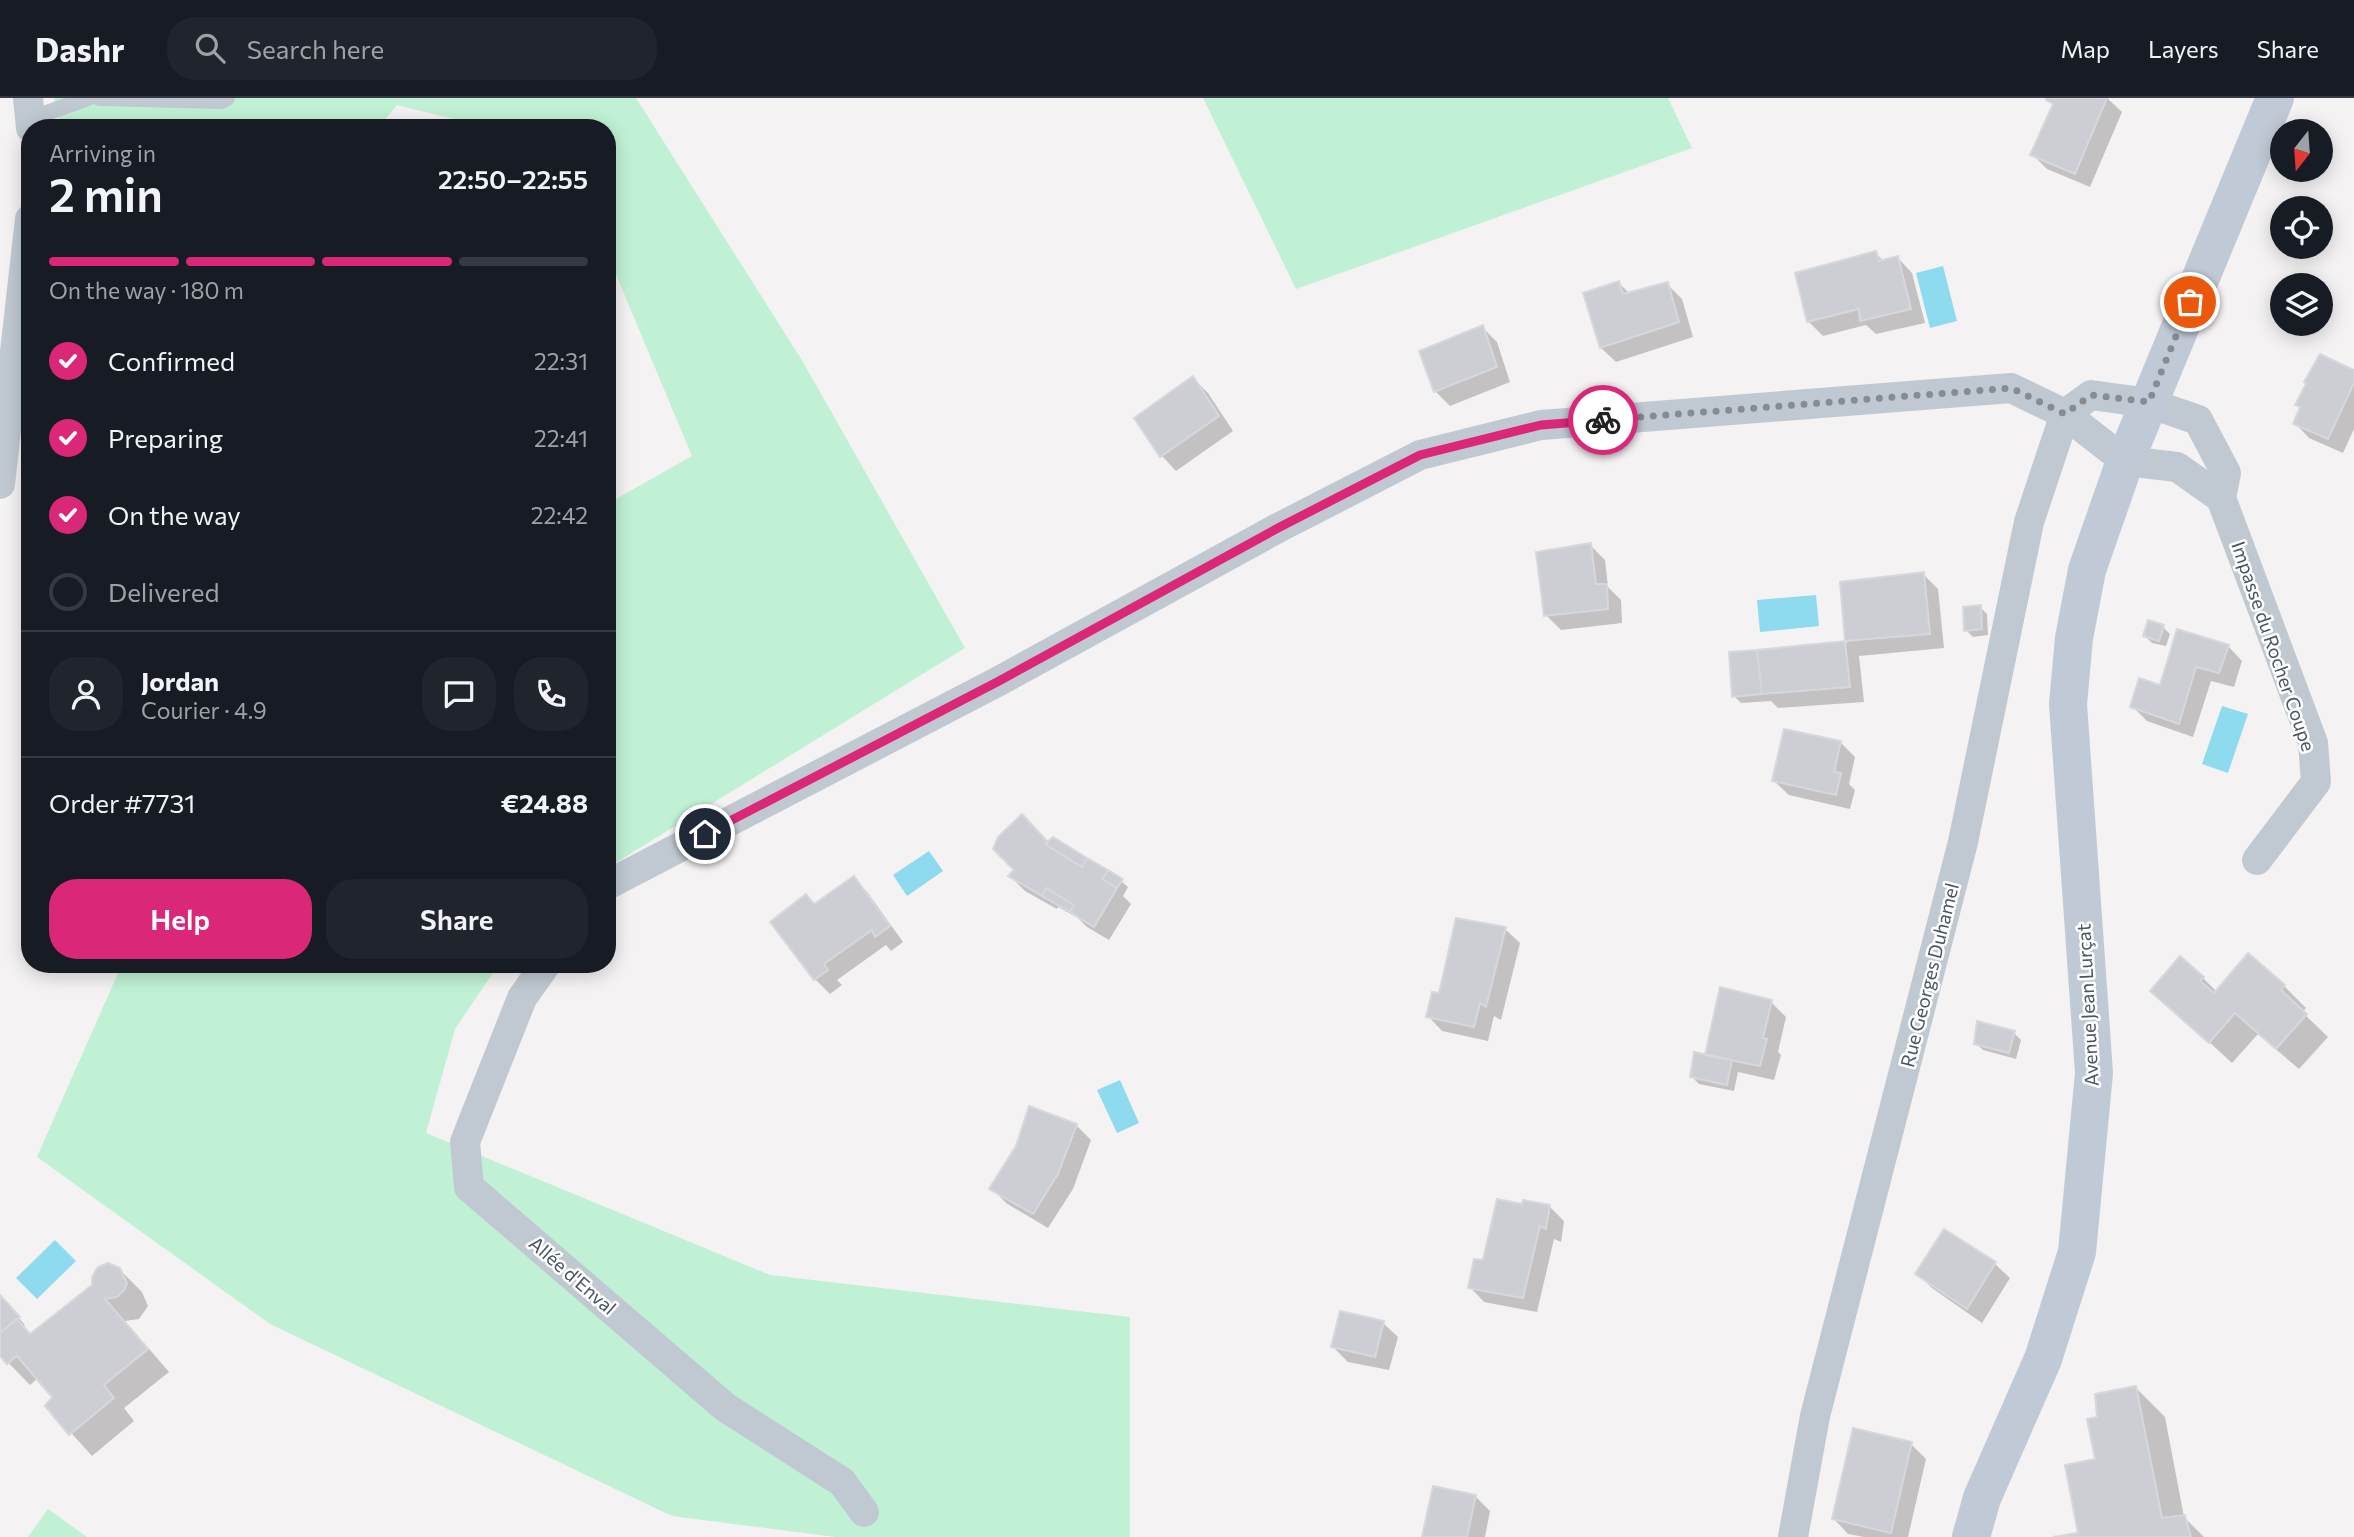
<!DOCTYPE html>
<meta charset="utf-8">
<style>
:root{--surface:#171b24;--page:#20242c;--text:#f1f3f6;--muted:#9ea1a6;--line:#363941;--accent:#db2777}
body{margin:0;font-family:Commissioner,sans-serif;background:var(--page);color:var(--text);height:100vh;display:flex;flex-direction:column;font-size:26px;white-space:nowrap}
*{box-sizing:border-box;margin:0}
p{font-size:23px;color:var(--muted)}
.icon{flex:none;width:38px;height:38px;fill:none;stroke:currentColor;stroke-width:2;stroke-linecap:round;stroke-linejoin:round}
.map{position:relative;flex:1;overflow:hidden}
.drawer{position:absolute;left:21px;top:21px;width:595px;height:854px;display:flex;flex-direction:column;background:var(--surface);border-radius:28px;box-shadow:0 4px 18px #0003}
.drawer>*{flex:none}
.needle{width:46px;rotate:197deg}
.fabs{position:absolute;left:2270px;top:21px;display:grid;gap:14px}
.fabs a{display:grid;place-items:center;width:63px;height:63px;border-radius:50%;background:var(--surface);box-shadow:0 4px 18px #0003;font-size:35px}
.pin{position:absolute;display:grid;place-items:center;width:60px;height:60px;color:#fff;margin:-30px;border:4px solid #fff;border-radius:50%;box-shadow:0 2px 7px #0007}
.courier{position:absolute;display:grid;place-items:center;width:70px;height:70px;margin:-35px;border:5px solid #db2777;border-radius:50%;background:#fff;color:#222;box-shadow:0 2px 9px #0007}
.head em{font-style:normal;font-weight:600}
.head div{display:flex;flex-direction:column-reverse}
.head{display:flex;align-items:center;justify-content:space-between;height:119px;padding:0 28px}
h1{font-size:46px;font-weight:600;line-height:52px}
.bar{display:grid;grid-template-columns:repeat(4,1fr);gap:10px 7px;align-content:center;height:84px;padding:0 28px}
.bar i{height:9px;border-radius:5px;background:var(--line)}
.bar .current{background:var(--accent)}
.bar p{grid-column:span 4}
.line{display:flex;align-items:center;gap:18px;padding:0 28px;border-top:2px solid var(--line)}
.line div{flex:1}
.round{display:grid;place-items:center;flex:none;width:74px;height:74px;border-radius:28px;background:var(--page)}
ol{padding:0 28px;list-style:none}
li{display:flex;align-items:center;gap:21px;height:77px}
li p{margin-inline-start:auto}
li .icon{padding:7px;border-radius:50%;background:var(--accent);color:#fff;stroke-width:4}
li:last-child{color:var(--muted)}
li i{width:38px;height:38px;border:4px solid var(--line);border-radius:50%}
.primary-button{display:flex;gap:14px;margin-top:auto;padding:14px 28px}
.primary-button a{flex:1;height:80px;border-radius:28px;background:var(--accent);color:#fff;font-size:28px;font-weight:600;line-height:80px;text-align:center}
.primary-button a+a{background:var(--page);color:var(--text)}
header{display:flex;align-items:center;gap:42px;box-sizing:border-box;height:98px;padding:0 35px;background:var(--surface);border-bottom:2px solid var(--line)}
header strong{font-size:33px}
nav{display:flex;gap:38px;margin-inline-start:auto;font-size:24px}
.search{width:490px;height:63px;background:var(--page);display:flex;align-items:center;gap:18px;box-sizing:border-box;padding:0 24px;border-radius:28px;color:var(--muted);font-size:26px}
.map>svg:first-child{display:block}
.green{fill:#c1f1d4}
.water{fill:#8edbef}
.shadow{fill:#0003}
.building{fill:#ccced4;stroke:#d6d8dd;stroke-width:2}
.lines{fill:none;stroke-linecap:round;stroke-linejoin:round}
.service{stroke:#c0c9d1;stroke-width:16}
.minor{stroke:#c0c9d1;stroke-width:30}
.secondary{stroke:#c0cad6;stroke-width:38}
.done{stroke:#858c93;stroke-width:7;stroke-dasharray:0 12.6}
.route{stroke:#db2777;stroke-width:9}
.labels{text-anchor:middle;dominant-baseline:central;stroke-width:5;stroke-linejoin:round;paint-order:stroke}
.street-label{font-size:19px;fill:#495560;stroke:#fff}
</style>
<header>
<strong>Dashr</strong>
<div class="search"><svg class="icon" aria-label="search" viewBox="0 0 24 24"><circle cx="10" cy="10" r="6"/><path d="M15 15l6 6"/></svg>Search here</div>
<nav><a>Map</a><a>Layers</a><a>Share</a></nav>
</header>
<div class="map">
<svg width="2354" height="1439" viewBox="0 0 2354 1439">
<rect width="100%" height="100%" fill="#f4f2f2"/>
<path class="green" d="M54 0H636L803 264 965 550 607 770V406L692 358 607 155V30H491L397 7 378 30H104L60 23Z
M1203 0H1668L1692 50 1296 191Z
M122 866H499L455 931 426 1035 770 1177 1130 1219V1439H835L672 1418 270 1226 37 1059Z
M48 1411 87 1439H28Z"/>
<path class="water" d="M1943 168 1957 223 1930 230 1916 175Z
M1816 497 1819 528 1760 534 1757 502Z
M2222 608 2248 616 2228 675 2202 666Z
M929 753 943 773 907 798 893 777Z
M1120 982 1139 1025 1117 1035 1097 992Z
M55 1142 76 1163 37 1201 16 1180Z"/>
<path class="shadow" d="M2048 0H2107L2122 14 2090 89 2047 71 2032 56 2054 8Z
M1876 155 1884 164 1898 160 1912 175 1925 225 1876 236 1866 227 1823 238 1808 223Z
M1619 185 1630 196 1667 186 1682 201 1693 239 1616 264 1601 250Z
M1482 229 1497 244 1510 284 1450 308 1435 293Z
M2354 273V331L2343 355 2309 340 2295 325 2301 311 2298 307 2308 286Z
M1193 280 1208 295 1233 333 1176 373 1162 358 1136 320Z
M607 314 610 320 607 351Z
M1590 447 1605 462 1608 489 1621 502 1622 525 1561 532 1546 517Z
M1923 476 1938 491 1944 550 1859 558 1864 604 1778 610 1771 603 1741 605 1734 598 1731 556 1847 545 1842 485Z
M1980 509 1987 516 1988 537 1973 539 1966 532Z
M2163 529 2170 536 2166 548 2152 545 2145 538Z
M2228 548 2242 563 2234 589 2211 583 2193 639 2147 623 2132 608Z
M1840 644 1855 659 1849 686 1855 692 1850 711 1789 697 1774 683Z
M1048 745 1121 783 1128 789 1123 798 1131 806 1109 842 1087 829 1078 820 1058 809 1057 811 1025 793 1010 778Z
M854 780 868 795 903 844 891 853 886 847 837 882 842 887 830 896 815 881V808Z
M1505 831 1520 845 1501 922 1494 918 1488 943 1442 933 1428 918 1441 897Z
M2203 880 2217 894 2284 888 2306 910 2302 914 2328 939 2299 971 2258 936 2232 965 2153 892Z
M1771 904 1786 919 1778 954 1781 957 1774 982 1738 974 1734 993 1699 986 1692 979Z
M2014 935 2021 942 2016 961 1983 952 1976 945Z
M1076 1027 1091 1042 1073 1091 1048 1130 1006 1105 992 1090Z
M1523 1108H1549L1564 1123 1561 1144 1554 1141 1537 1214 1484 1204 1470 1189 1484 1163Z
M1945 1133 1995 1166 2010 1180 1982 1225 1932 1190 1918 1176Z
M119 1171 142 1194 148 1208 139 1221 125 1223 169 1274 124 1310 134 1323 92 1358 47 1308 55 1299 38 1280 30 1287 0 1256V1199L25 1227 22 1229 31 1237Z
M1383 1225 1398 1239 1389 1272 1348 1264 1333 1249Z
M2136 1290 2165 1319 2184 1419 2204 1439H2064L2080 1436 2098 1363 2099 1320Z
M1911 1346 1926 1361 1908 1439H1864L1848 1436 1834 1421Z
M1476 1399 1490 1413 1485 1439H1423Z"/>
<path class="building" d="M2046 0H2107L2075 76 2030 57 2053 6 2046 2Z
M1876 153 1879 163 1898 158 1911 211 1860 223 1859 211 1807 224 1795 175Z
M1619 183 1623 196 1668 184 1679 224 1600 250 1583 195Z
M1483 227 1497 269 1434 294 1419 253Z
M2320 256 2354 272V285L2328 341 2293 326 2300 309 2295 307 2306 286 2304 284Z
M1193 278 1219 318 1160 359 1134 320Z
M1591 445 1596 486H1607L1608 511 1544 518 1536 454Z
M25 465 30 466V486L22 484Z
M1924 474 1930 536 1845 543 1840 484Z
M1981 507 1982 531 1964 533 1963 509Z
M2148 522 2164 527 2159 543 2143 538Z
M2177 531 2229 547 2219 575 2196 569 2179 626 2130 609 2139 580 2160 587Z
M1845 543 1850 589 1762 596 1757 552Z
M1757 552 1762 596 1732 599 1729 554Z
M1784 631 1841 643 1834 674 1841 675 1836 697 1772 683Z
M1022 716 1048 744 1045 746 1082 769 1087 760 1108 772 1102 781 1117 790 1094 829 1070 814 1074 807 1046 790 1042 798 1008 778 1014 772 993 751 998 739Z
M1053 739 1087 760 1082 769 1045 746Z
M1108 772 1123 781 1117 790 1102 781Z
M854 778 890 828 875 839 872 832 824 866 828 872 814 882 770 824 806 796 814 806Z
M1046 790 1074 807 1070 814 1042 798Z
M1456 820 1506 829 1486 909 1480 905 1474 929 1426 919 1432 894 1439 895Z
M2248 855 2285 887 2281 892 2307 916 2276 951 2235 915 2209 945 2150 893 2180 858 2204 879 2200 883 2214 895Z
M1720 889 1772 902 1763 940 1767 941 1760 968 1705 957Z
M1977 923 2015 933 2009 955 1974 946Z
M1694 954 1732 962 1727 987 1690 979Z
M1029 1008 1077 1026 1058 1076 1033 1116 989 1091 1016 1048Z
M1497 1101 1522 1106 1523 1102 1550 1107 1546 1131 1540 1128 1523 1200 1468 1190 1474 1161 1483 1162Z
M1944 1131 1996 1164 1967 1211 1915 1176Z
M108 1165 120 1170 127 1185 125 1191 117 1199 105 1201 148 1251 104 1287 114 1300 69 1337 45 1308 52 1299 17 1258 7 1266 0 1258V1235L17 1221 30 1236 92 1187V1179L98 1169Z
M0 1197 20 1219 0 1235Z
M1340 1213 1384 1223 1375 1259 1331 1249Z
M2136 1288 2162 1420 2185 1417 2191 1439H2053L2078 1435 2065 1367 2095 1361 2087 1321 2097 1319 2095 1296Z
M1853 1330 1912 1344 1891 1435 1832 1421Z
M1433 1388 1476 1397 1467 1439H1422Z"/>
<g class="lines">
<path class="service" d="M99 0 221 3 227 0
M30 21 88 0"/>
<path class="minor" d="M28 0 31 30
M0 386 30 121
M607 787 999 583 1278 430 1420 357 1541 327 2011 290 2065 316 2125 363 2177 369 2221 400
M546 866 522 900 465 1044 469 1089 725 1309 842 1384 864 1414
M1793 1439 1815 1318 1963 744 2029 424 2065 316 2091 297 2149 305 2198 322 2226 375 2221 400 2313 645 2316 684 2257 762"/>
<path class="secondary" d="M1971 1439 1982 1400 2043 1261 2077 1154 2094 975 2068 606 2074 540 2087 472 2125 363 2275 0"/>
</g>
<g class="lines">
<path class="done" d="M1603 322 2011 290 2065 316 2091 297 2149 304 2190 204"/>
<path class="route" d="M705 736 999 583 1278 430 1420 357 1541 327 1603 322"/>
</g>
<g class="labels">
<g class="street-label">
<text transform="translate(2274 548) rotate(71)">Impasse du Rocher Coupe</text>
<text transform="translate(1929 877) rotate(-76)">Rue Georges Duhamel</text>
<text transform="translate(2087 907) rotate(-93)">Avenue Jean Lurçat</text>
<text transform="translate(573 1177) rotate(41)">Allée d'Enval</text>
</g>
</g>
</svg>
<div class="fabs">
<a><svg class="needle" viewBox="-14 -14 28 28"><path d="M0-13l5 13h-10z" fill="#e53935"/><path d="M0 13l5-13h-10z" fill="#9ea1a6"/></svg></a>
<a><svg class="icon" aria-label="locate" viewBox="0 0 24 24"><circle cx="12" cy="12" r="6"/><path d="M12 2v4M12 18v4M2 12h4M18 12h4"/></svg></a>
<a><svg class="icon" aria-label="layers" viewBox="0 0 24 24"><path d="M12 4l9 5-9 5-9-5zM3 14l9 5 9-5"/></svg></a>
</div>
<div class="pin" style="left:2190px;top:204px;background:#ea580c"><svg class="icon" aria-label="bag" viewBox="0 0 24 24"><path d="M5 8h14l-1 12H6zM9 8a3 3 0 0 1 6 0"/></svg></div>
<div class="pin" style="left:705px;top:736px;background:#1f2937"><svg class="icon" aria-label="home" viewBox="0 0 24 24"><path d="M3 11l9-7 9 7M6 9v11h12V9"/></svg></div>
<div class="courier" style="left:1603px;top:322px"><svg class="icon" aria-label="bike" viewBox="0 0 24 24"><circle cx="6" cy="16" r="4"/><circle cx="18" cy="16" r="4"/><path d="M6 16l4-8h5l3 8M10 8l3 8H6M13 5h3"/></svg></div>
<section class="drawer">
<div class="head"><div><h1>2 min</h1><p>Arriving in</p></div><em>22:50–22:55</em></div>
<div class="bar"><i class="current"></i><i class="current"></i><i class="current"></i><i></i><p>On the way · 180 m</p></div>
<ol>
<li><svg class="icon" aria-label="check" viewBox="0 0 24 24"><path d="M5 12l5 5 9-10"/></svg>Confirmed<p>22:31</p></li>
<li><svg class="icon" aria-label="check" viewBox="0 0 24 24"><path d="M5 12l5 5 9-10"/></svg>Preparing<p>22:41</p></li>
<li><svg class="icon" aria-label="check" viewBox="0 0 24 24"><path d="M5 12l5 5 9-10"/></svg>On the way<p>22:42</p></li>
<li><i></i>Delivered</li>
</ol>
<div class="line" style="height:126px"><a class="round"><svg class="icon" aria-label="person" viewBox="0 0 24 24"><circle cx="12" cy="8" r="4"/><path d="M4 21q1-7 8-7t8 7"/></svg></a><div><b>Jordan</b><p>Courier · 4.9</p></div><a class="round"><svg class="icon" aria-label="chat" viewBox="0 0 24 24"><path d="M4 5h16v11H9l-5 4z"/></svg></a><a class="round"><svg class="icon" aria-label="phone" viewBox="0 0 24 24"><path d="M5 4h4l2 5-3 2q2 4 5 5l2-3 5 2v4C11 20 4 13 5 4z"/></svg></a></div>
<div class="line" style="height:91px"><div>Order #7731</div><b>€24.88</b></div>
<div class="primary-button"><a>Help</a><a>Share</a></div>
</section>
</div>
